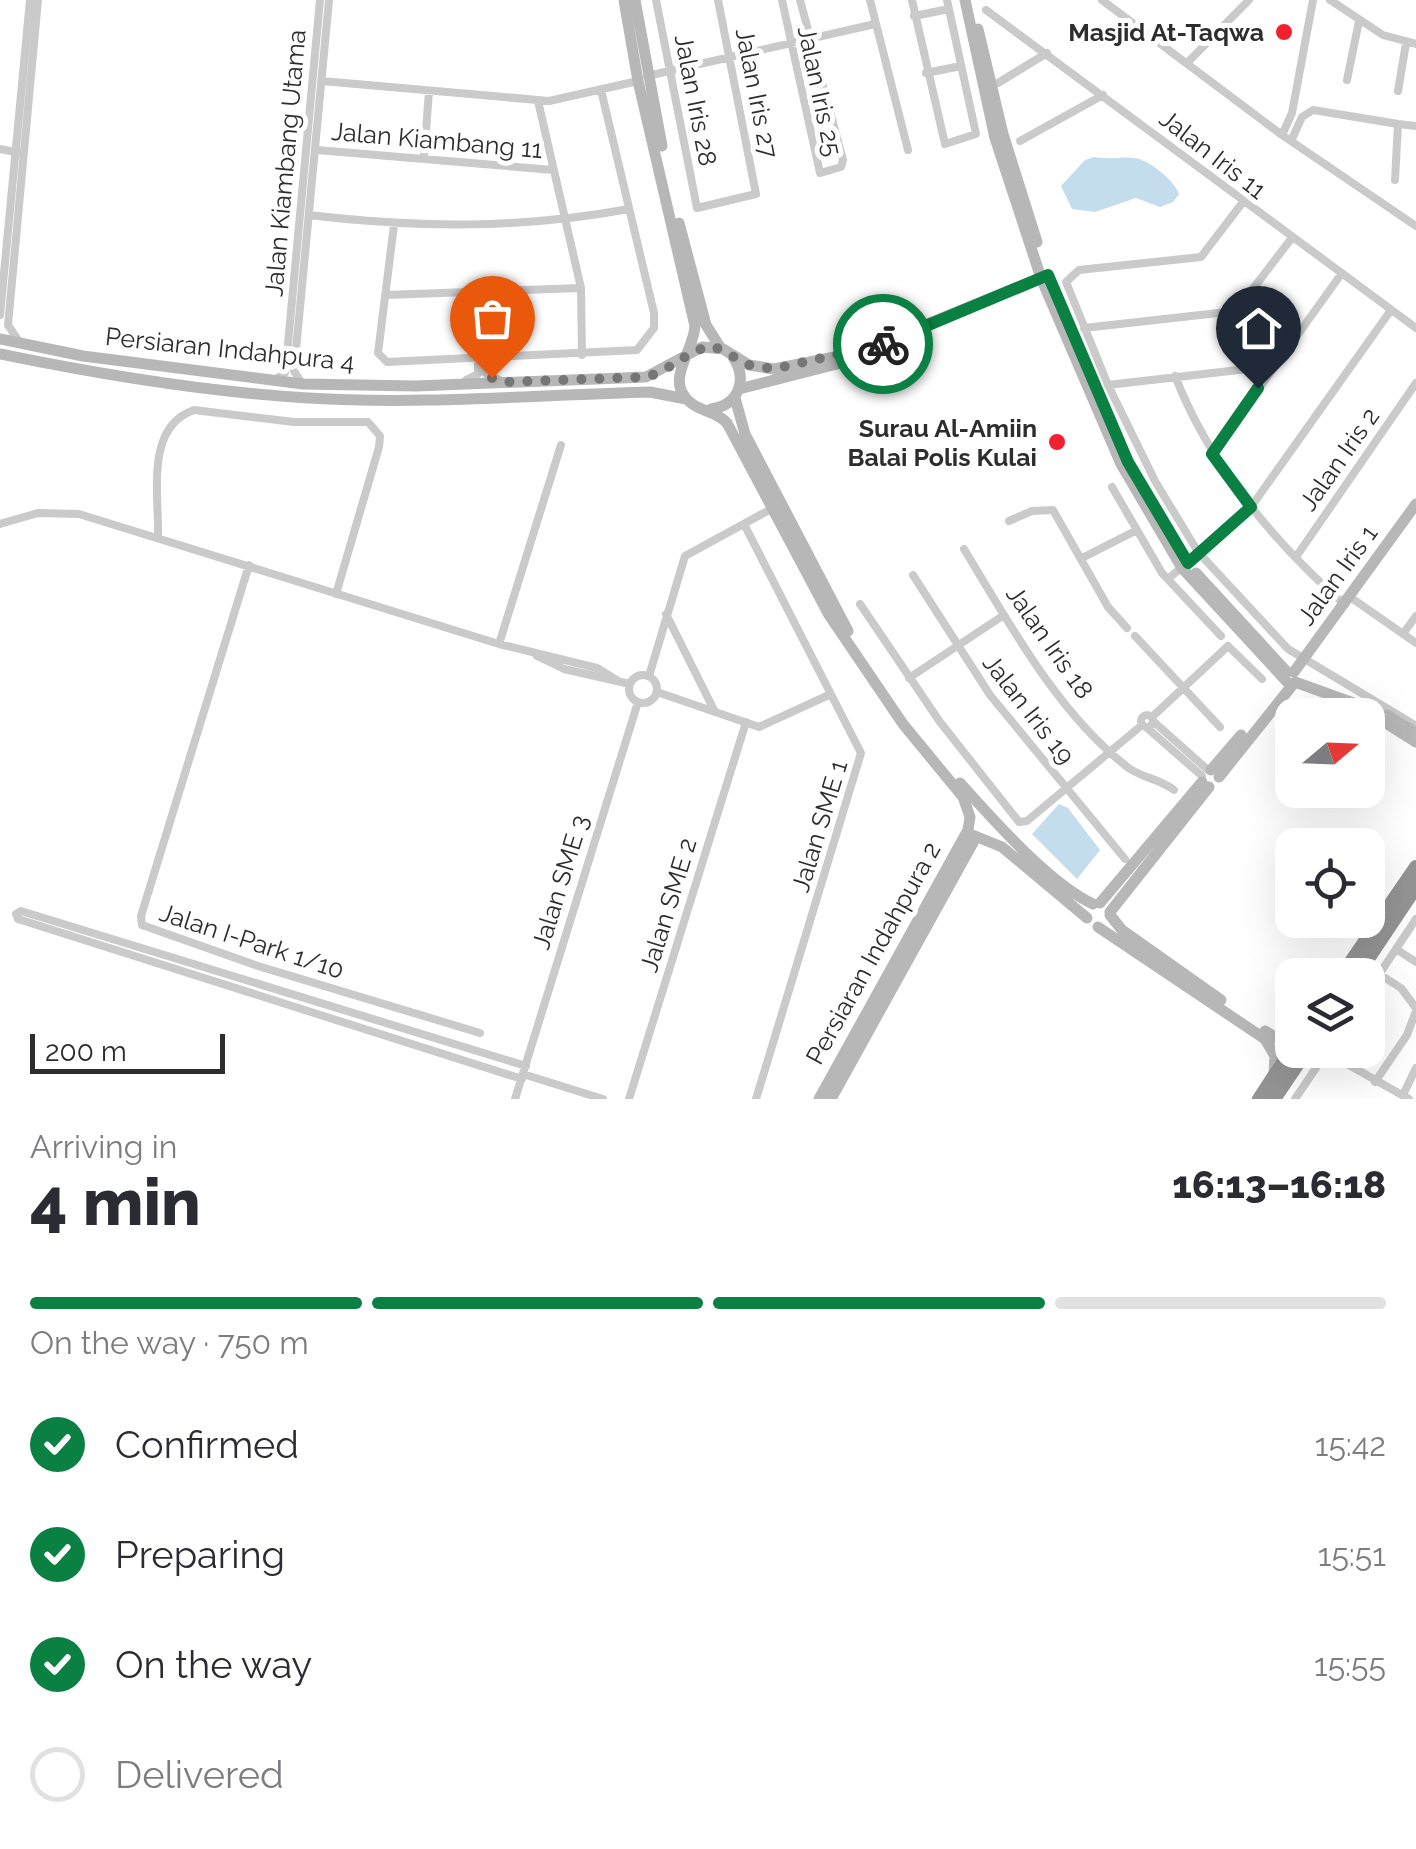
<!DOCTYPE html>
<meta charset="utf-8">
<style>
:root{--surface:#fff;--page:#f2f2f3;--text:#2b2b33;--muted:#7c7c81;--line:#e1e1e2;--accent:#0b8043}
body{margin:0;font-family:Raleway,sans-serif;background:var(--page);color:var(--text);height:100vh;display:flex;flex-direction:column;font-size:38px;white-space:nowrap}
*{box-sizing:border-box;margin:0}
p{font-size:32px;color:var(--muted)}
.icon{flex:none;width:55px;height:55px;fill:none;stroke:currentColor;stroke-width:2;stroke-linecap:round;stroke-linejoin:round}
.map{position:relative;height:1099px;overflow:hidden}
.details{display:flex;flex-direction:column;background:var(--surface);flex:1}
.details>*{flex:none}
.needle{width:65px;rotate:71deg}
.tools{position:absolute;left:1275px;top:698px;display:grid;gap:20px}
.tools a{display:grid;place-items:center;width:110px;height:110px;border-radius:20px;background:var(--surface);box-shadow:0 10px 40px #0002;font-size:50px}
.scale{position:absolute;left:30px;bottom:25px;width:195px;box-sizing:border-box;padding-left:10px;border:5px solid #2d2d2d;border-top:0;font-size:28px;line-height:35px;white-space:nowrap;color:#2d2d2d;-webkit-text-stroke:8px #fff;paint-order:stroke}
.pin{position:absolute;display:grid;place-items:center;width:85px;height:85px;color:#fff;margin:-102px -42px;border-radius:50% 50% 50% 0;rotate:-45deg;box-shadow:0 0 10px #0007}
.pin .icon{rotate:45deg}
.courier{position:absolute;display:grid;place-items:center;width:100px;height:100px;margin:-50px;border:8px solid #0b8043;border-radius:50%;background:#fff;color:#222;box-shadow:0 2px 12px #0007}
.headline em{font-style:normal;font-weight:800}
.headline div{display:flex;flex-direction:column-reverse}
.headline{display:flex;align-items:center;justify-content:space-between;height:170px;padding:0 30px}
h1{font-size:65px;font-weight:800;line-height:75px}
.bar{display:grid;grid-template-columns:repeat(4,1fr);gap:15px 10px;align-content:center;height:120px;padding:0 30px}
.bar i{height:12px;border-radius:8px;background:var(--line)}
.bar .active{background:var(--accent)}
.bar p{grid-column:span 4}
ol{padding:0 30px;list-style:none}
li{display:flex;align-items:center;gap:30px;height:110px}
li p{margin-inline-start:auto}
li .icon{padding:10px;border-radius:50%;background:var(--accent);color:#fff;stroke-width:4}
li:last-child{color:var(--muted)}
li i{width:55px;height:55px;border:5px solid var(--line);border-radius:50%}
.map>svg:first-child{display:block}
.water{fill:#c3dded}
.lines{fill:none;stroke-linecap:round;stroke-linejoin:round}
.street{stroke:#cacaca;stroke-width:8}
.secondary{stroke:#b7b7b7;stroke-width:11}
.highway{stroke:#949494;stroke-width:14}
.done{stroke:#767676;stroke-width:10;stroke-dasharray:0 18}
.route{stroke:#0b8043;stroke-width:12}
.poi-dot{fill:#f1212f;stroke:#fff;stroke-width:4}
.labels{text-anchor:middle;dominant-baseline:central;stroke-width:10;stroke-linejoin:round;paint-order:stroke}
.poi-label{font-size:25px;font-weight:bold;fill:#2d2d2d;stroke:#fff;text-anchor:end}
.street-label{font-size:25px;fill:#2d2d2d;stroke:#fff}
</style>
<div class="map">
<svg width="1416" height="1099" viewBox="0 0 1416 1099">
<rect width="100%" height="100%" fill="#fff"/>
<path class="water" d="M1094 157C1111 160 1123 156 1135 158 1149 160 1175 181 1179 194L1173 202 1160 207 1136 198 1095 212 1072 209 1061 186 1085 160Z
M1059 804 1068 808 1100 850 1077 879 1032 834Z"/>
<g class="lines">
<path class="street" d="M656 0 697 208 756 194 718 0
M782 0 820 173 841 167 843 160 800 0
M870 0 908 150
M912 0 945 144 976 134 947 0
M1102 0 1282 135 1416 226
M1330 0 1383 35 1416 44
M986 10 1416 328
M914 16 949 9
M1187 63 1249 0
M926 73 961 66
M647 76 875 24
M1347 80 1359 21
M322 81 549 101 638 81
M998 83 1047 53
M1398 91 1406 43
M538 101 581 288 582 355
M1282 135 1292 113 1313 0
M1020 141 1103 95
M1291 141 1302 117 1313 110 1398 124
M0 149 20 153
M317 150 553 170
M424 158 429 91
M1395 180 1398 124 1416 126
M1243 202 1201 257 1079 270 1066 282 1108 385 1155 481 1198 552 1288 649 1413 724
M309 215C419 228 520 229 629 209
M394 225 378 353 387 362 637 350 654 328V313L601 90
M386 295 581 288
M0 315 30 0
M1084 328 1236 311 1291 239
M18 340 8 325 38 0
M484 359 485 373 500 380
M1175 376C1211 467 1272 540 1345 605
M276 379 285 373 286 365 320 0
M466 380 478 374V359
M301 382 294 371 329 0
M1108 385 1273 366
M1212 454 1342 273
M1112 487 1137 530
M1009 521 1032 511 1053 510 1108 607 1127 628
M0 524 38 513 79 514 499 644 597 668 618 681
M744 524 861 753 756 1099
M158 537C159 493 145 427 194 410L294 422H368L380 436 379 447 336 594
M964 549C1009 623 1057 712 1126 766 1140 778 1159 778 1174 790
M1084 557 1137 530 1162 573 1221 636
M1296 557 1416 383
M249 565 141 916 142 925 255 965 480 1033
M913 575 990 695 1125 859
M1168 579 1251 507 1391 310
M1350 597 1416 643
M860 604 940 722 1019 822 1027 821 1142 725
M666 614 715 712
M1403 634 1416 616
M1135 636 1220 727
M499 644 561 445
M537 656 564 669 630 684
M629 689a14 14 0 1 1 28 0a14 14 0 1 1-28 0Z
M649 676 685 556 773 508
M909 678 1004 615
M657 692 759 727 831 694
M1141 721a6 6 0 1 1 12 0a6 6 0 1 1-12 0Z
M1152 717 1228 646 1262 679
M1154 722 1208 770
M1146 727 1202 776
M1396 949 1416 962
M1379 974 1401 988 1416 1008
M1368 991 1416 919
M1326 1052 1409 1099
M523 1074 603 1099
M522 1079 18 919 16 914 21 911 526 1066
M1375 1082 1407 1035 1416 1011
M1403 1095 1416 1068
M515 1099 638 702
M629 1099 746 722
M1295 1099 1328 1050"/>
<path class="secondary" d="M624 0 638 81 695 326C694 352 663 381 691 403 702 412 716 411 727 423L829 615 903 724 963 797 970 817 968 830 819 1099
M635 0 662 146
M965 0 995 138 1041 278 1121 464 1182 568 1290 685
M978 29 1003 134 1037 242
M679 223 706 325 720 347
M1053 288 1119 441
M0 339 83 356 303 384 416 386 646 377 702 347 723 349 749 365 774 369 855 353 1048 275
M0 354C102 375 204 392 308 398 422 405 536 395 650 392L686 399
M739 389 880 353
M735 398 745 434 848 631
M711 409C739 405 748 380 733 357
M1196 573 1287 672
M1294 672 1416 504
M1295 682 1356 704 1416 742
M1387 715 1416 733
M1211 770 1241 735
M1219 777 1294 683
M960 783C993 819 1048 883 1093 904
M970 834 1002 847 1087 918
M1100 903 1202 782
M1110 912 1209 787
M1110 915 1122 930 1221 1000
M1098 927 1265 1039 1275 1056 1274 1075
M1265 1031 1278 1039 1292 1036
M831 1099 975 839"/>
<path class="highway" d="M1342 975 1416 867
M1357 975 1416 887
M1259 1099 1292 1049
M1274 1099 1307 1050"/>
</g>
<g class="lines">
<path class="done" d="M492 378 506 382 646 377C671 371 688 349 713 346L749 365 774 369 883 344"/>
<path class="route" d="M883 344 1048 275 1128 462 1188 563 1251 507 1212 454 1258 388"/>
</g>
<g class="poi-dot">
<circle cx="1284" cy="32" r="10"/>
<circle cx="1057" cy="442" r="10"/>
</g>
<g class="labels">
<g class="poi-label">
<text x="1264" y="32">Masjid At-Taqwa</text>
<text x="1037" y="428">Surau Al-Amiin<tspan x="1037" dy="29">Balai Polis Kulai</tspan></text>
</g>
<g class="street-label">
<text transform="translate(820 91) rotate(78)">Jalan Iris 25</text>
<text transform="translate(757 93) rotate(79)">Jalan Iris 27</text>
<text transform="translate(696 100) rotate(79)">Jalan Iris 28</text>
<text transform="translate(437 140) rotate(5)">Jalan Kiambang 11</text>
<text transform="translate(1213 154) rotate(38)">Jalan Iris 11</text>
<text transform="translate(285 163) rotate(-85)">Jalan Kiambang Utama</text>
<text transform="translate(230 349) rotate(6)">Persiaran Indahpura 4</text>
<text transform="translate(1339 459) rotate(-55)">Jalan Iris 2</text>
<text transform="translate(1337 575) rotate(-54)">Jalan Iris 1</text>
<text transform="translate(1050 642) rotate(55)">Jalan Iris 18</text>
<text transform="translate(1029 709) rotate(52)">Jalan Iris 19</text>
<text transform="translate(819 826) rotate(-73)">Jalan SME 1</text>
<text transform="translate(560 882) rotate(-73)">Jalan SME 3</text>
<text transform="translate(668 905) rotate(-73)">Jalan SME 2</text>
<text transform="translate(252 941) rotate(18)">Jalan I-Park 1/10</text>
<text transform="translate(873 953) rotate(-61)">Persiaran Indahpura 2</text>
</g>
</g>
</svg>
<div class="tools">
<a><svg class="needle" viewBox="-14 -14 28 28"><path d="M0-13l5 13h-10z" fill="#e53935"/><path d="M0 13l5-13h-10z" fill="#7c7c81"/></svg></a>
<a><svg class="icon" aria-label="locate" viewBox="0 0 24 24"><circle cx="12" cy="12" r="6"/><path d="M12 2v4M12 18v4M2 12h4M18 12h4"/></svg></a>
<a><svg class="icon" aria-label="layers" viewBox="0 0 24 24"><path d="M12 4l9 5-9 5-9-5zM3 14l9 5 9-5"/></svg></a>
</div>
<div class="scale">200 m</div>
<div class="pin" style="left:492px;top:378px;background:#ea580c"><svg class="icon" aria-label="bag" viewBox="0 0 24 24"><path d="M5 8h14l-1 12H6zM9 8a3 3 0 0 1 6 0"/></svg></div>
<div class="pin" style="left:1258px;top:388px;background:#1f2937"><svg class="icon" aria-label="home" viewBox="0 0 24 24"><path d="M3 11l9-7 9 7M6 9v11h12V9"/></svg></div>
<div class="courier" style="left:883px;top:344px"><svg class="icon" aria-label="bike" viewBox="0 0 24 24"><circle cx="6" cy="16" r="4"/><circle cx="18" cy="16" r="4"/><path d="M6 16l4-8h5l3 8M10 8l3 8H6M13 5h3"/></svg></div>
</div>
<section class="details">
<div class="headline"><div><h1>4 min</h1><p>Arriving in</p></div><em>16:13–16:18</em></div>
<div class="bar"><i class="active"></i><i class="active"></i><i class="active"></i><i></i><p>On the way · 750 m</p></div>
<ol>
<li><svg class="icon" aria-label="check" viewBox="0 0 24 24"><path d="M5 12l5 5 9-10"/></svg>Confirmed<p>15:42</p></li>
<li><svg class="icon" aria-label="check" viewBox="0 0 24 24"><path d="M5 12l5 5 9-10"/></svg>Preparing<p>15:51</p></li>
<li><svg class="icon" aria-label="check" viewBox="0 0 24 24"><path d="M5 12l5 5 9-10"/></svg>On the way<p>15:55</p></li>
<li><i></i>Delivered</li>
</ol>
</section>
